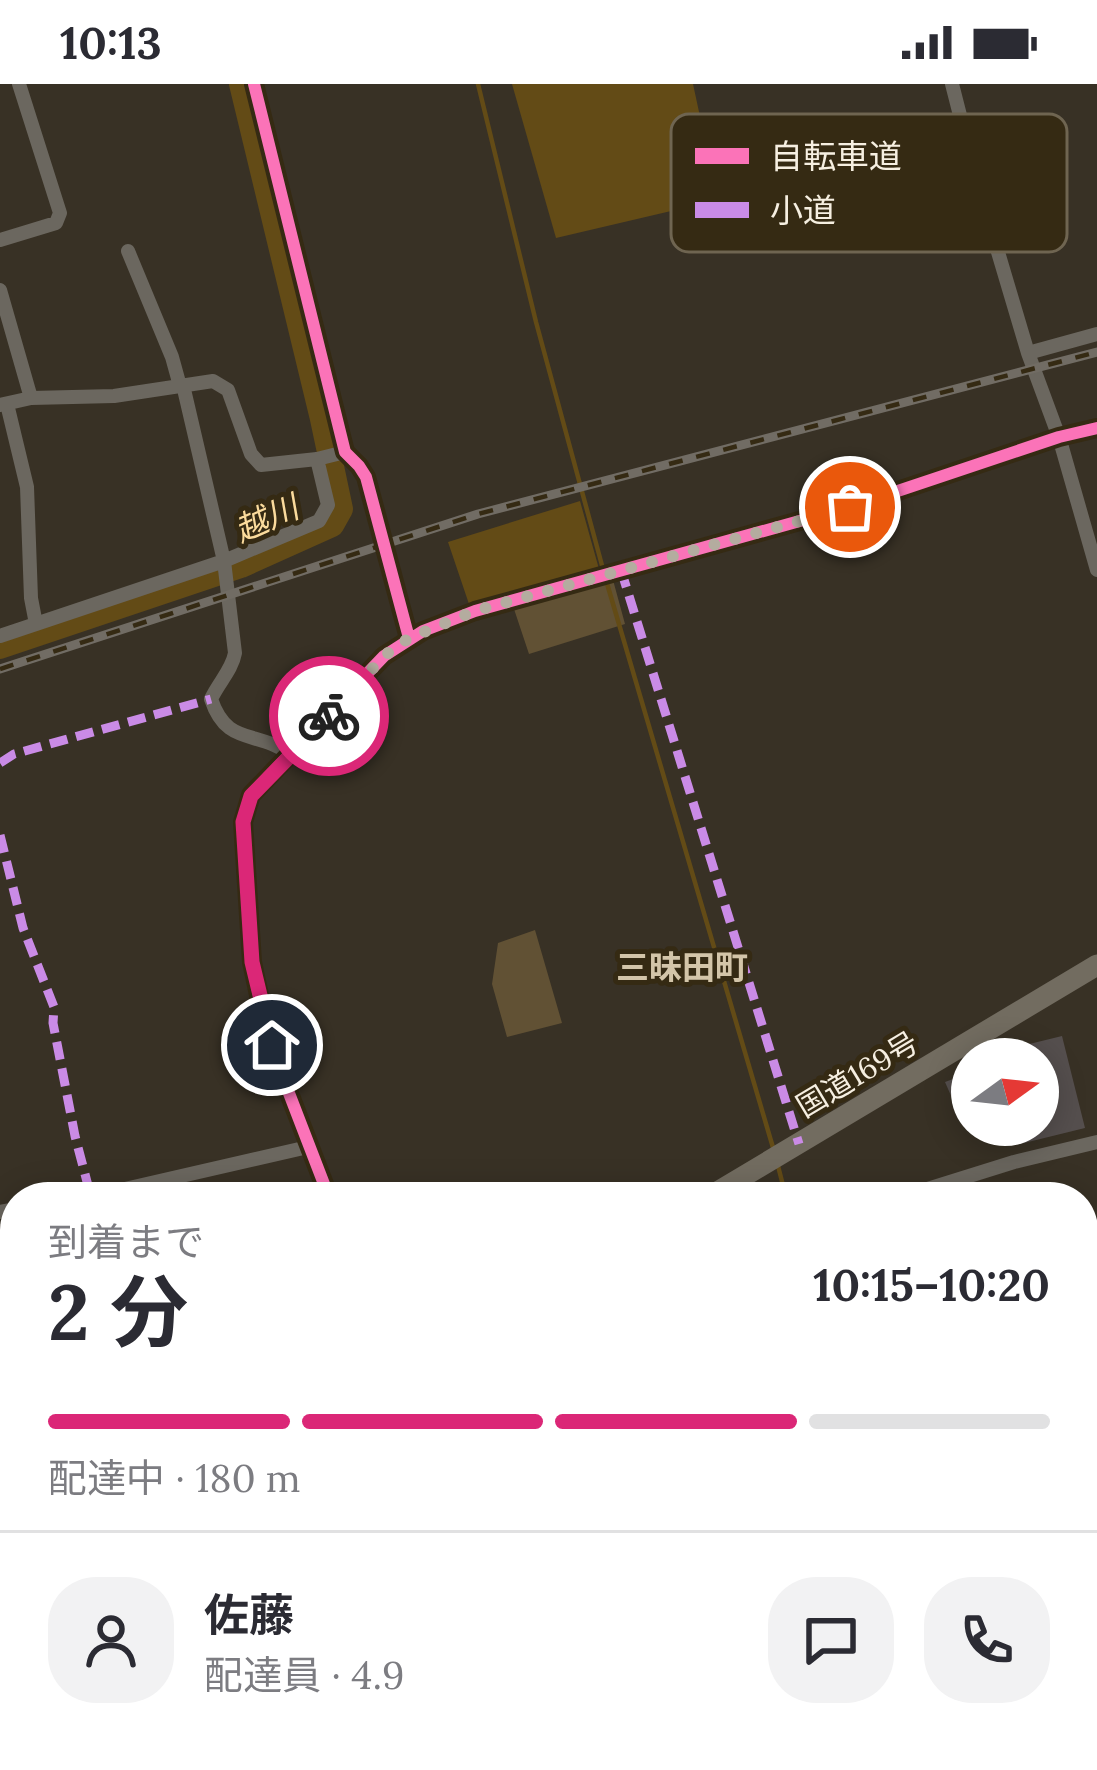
<!DOCTYPE html>
<html lang="ja">
<meta charset="utf-8">
<style>
:root{--surface:#fff;--page:#f2f2f3;--text:#2b2b33;--muted:#7c7c81;--line:#e1e1e2;--accent:#db2777}
body{margin:0;font-family:Lora,"Noto Sans JP",serif;background:var(--page);color:var(--text);height:100vh;display:flex;flex-direction:column;font-size:45px;white-space:nowrap}
*{box-sizing:border-box;margin:0}
p{font-size:39px;color:var(--muted)}
.icon{flex:none;width:66px;height:66px;fill:none;stroke:currentColor;stroke-width:2;stroke-linecap:round;stroke-linejoin:round}
.map{position:relative;flex:1;overflow:hidden}
.details{position:absolute;left:0px;top:1098px;width:1098px;height:588px;display:flex;flex-direction:column;background:var(--surface);border-radius:48px 48px 0 0;box-shadow:0 6px 30px #0003}
.details>*{flex:none}
.needle{width:78px;rotate:75deg}
.tools{position:absolute;left:951px;top:954px;display:grid;gap:24px}
.tools a{display:grid;place-items:center;width:108px;height:108px;border-radius:50%;background:var(--surface);box-shadow:0 6px 30px #0003;font-size:60px}
.pin{position:absolute;display:grid;place-items:center;width:102px;height:102px;color:#fff;margin:-51px;border:6px solid #fff;border-radius:50%;box-shadow:0 3px 12px #0007}
.courier{position:absolute;display:grid;place-items:center;width:120px;height:120px;margin:-60px;border:9px solid #db2777;border-radius:50%;background:#fff;color:#222;box-shadow:0 3px 15px #0007}
.overview em{font-style:normal;font-weight:700}
.overview div{display:flex;flex-direction:column-reverse}
.overview{display:flex;align-items:center;justify-content:space-between;height:204px;padding:0 48px}
h1{font-size:78px;font-weight:700;line-height:90px}
.bar{display:grid;grid-template-columns:repeat(4,1fr);gap:18px 12px;align-content:center;height:144px;padding:0 48px}
.bar i{height:15px;border-radius:9px;background:var(--line)}
.bar .selected{background:var(--accent)}
.bar p{grid-column:span 4}
.line{display:flex;align-items:center;gap:30px;padding:0 48px;border-top:3px solid var(--line)}
.line div{flex:1}
.round{display:grid;place-items:center;flex:none;width:126px;height:126px;border-radius:48px;background:var(--page)}
.status{display:flex;justify-content:space-between;align-items:center;height:84px;padding:0 60px;background:var(--surface);direction:ltr}
.status svg{height:33px;fill:currentColor}
.map>svg:first-child{display:block}
.green{fill:#615134}
.water{fill:#634b16}
.lines{fill:none;stroke-linecap:round;stroke-linejoin:round}
.stream{stroke:#634b16;stroke-width:4.5}
.river{stroke:#634b16;stroke-width:24}
.building{fill:#554f4e}
.minor{stroke:#6b675f;stroke-width:14}
.major{stroke:#746f64;stroke-width:18}
.highway{stroke:#726c60;stroke-width:21}
.rail-casing{stroke:#716c64;stroke-width:9}
.rail{stroke:#352a13;stroke-width:4.5;stroke-dasharray:14;stroke-linecap:butt}
.quiet{stroke:#ca8be6;stroke-width:9;stroke-dasharray:18 9;stroke-linecap:butt}
.cycleway-casing{stroke:#352a13;stroke-width:20}
.cycleway{stroke:#fb73b8;stroke-width:12}
.done{stroke:#b4ac9f;stroke-width:12;stroke-dasharray:0 21.6}
.route{stroke:#db2777;stroke-width:15}
.labels{text-anchor:middle;dominant-baseline:central;stroke-width:10;stroke-linejoin:round;paint-order:stroke}
.street-label{font-size:30px;fill:#f6efe1;stroke:#352a13}
.water-label{font-size:33px;font-style:italic;fill:#fbdb9c;stroke:#352a13}
.neighbourhood-label{font-size:33px;font-weight:bold;fill:#d3c5a9;stroke:#352a13}
.key{fill:#352a13;stroke:#6f6551;stroke-width:3}
.key-label{font-size:33px;fill:#f6efe1}
</style>
<div class="status"><b>10:13</b><svg viewBox="0 0 49 12"><path d="M0 12V9h3v3zM5 12V6h3v6zM10 12V3h3v9zM15 12V0h3v12zM26 1h20v11H26zM47 4h2v5h-2z"/></svg></div>
<div class="map">
<svg width="1097" height="1686" viewBox="0 0 1097 1686">
<rect width="100%" height="100%" fill="#383125"/>
<path class="green" d="M613 496 625 540 529 570 513 522Z
M535 846 562 939 507 953 492 900 498 859Z"/>
<path class="water" d="M512 0H693L718 116 556 154Z
M580 417 599 485 470 523 448 458Z"/>
<g class="lines">
<path class="stream" d="M478 0 536 238 603 485
M606 496 774 1067
M777 1078 786 1113
M694 1671 698 1686
M923 1671 927 1686"/>
<path class="river" d="M0 563 241 482 332 441 341 425 322 335 241 0"/>
</g>
<path class="building" d="M1062 952 1085 1044 1020 1060 1015 1041H1038V975H999L997 968Z
M972 988V1042L966 1046 945 998Z"/>
<g class="lines">
<path class="minor" d="M254 0 345 368 359 382 366 393 409 554
M952 0 976 94 1028 269 1059 353 1097 486
M0 156 56 139 60 129 19 0
M128 167 172 273 180 302
M0 206 31 314
M1028 269 1097 250
M183 301 224 477 235 569C232 586 219 598 211 615 227 663 256 645 292 671
M7 320 27 403 31 514 36 540
M0 321 31 314 114 312 213 297 228 306 251 370 261 381 317 375 345 368
M0 552 224 477 319 437 328 421 317 375
M90 1113 308 1063
M329 1113 282 991 263 930 252 878 243 738 251 711 384 572 423 547 475 527 850 423 1059 353 1097 344
M902 1113 1014 1078 1097 1058
M0 1128 15 1125
M1083 1193 1097 1189
M1083 1206 1097 1251
M0 1365 15 1362
M0 1624 15 1686
M492 1671 500 1686
M934 1671 938 1686
M453 1686 466 1671
M522 1686 615 1671"/>
<path class="major" d="M0 1177 15 1205
M210 1671 215 1686"/>
<path class="highway" d="M709 1113 1097 881
M0 1534 15 1525"/>
<defs>
<path id="rail" d="M0 585 478 430 1097 268"/>
</defs>
<use href="#rail" class="rail-casing"/>
<use href="#rail" class="rail"/>
<path class="quiet" d="M621 486 799 1060
M0 679 14 670 211 615
M0 751 23 844 54 923 53 939 75 1052 91 1113
M1097 1333 1083 1337 1097 1395
M1083 1508 1097 1504
M716 1671 721 1686"/>
<defs>
<path id="cycleway" d="M254 0 345 368 359 382 366 393 409 554
M329 1113 282 991 263 930 252 878 243 738 251 711 384 572 423 547 475 527 850 423 1059 353 1097 344"/>
</defs>
<use href="#cycleway" class="cycleway-casing"/>
<use href="#cycleway" class="cycleway"/>
</g>
<g class="lines">
<path class="done" d="M329 632 384 572 409 554 475 527 850 423"/>
<path class="route" d="M272 961 252 878 243 738 251 712 329 632"/>
</g>
<g class="labels">
<g class="street-label">
<text transform="translate(857 990) rotate(-31)">国道169号</text>
</g>
<g class="water-label">
<text transform="translate(266 434) rotate(-24)">越川</text>
</g>
<g class="neighbourhood-label">
<text x="682" y="883">三昧田町</text>
</g>
</g>
<rect x="671" y="30" width="396" height="138" rx="18" class="key"/>
<rect x="695" y="64" width="54" height="16" fill="#fb73b8"/>
<rect x="695" y="118" width="54" height="16" fill="#ca8be6"/>
<g class="key-label">
<text x="770" y="84">自転車道</text>
<text x="770" y="138">小道</text>
</g>
</svg>
<div class="tools">
<a><svg class="needle" viewBox="-14 -14 28 28"><path d="M0-13l5 13h-10z" fill="#e53935"/><path d="M0 13l5-13h-10z" fill="#7c7c81"/></svg></a>
</div>
<div class="pin" style="left:850px;top:423px;background:#ea580c"><svg class="icon" aria-label="bag" viewBox="0 0 24 24"><path d="M5 8h14l-1 12H6zM9 8a3 3 0 0 1 6 0"/></svg></div>
<div class="pin" style="left:272px;top:961px;background:#1f2937"><svg class="icon" aria-label="home" viewBox="0 0 24 24"><path d="M3 11l9-7 9 7M6 9v11h12V9"/></svg></div>
<div class="courier" style="left:329px;top:632px"><svg class="icon" aria-label="bike" viewBox="0 0 24 24"><circle cx="6" cy="16" r="4"/><circle cx="18" cy="16" r="4"/><path d="M6 16l4-8h5l3 8M10 8l3 8H6M13 5h3"/></svg></div>
<section class="details">
<div class="overview"><div><h1>2 分</h1><p>到着まで</p></div><em>10:15–10:20</em></div>
<div class="bar"><i class="selected"></i><i class="selected"></i><i class="selected"></i><i></i><p>配達中 · 180 m</p></div>
<div class="line" style="height:216px"><a class="round"><svg class="icon" aria-label="person" viewBox="0 0 24 24"><circle cx="12" cy="8" r="4"/><path d="M4 21q1-7 8-7t8 7"/></svg></a><div><b>佐藤</b><p>配達員 · 4.9</p></div><a class="round"><svg class="icon" aria-label="chat" viewBox="0 0 24 24"><path d="M4 5h16v11H9l-5 4z"/></svg></a><a class="round"><svg class="icon" aria-label="phone" viewBox="0 0 24 24"><path d="M5 4h4l2 5-3 2q2 4 5 5l2-3 5 2v4C11 20 4 13 5 4z"/></svg></a></div>
</section>
</div>
